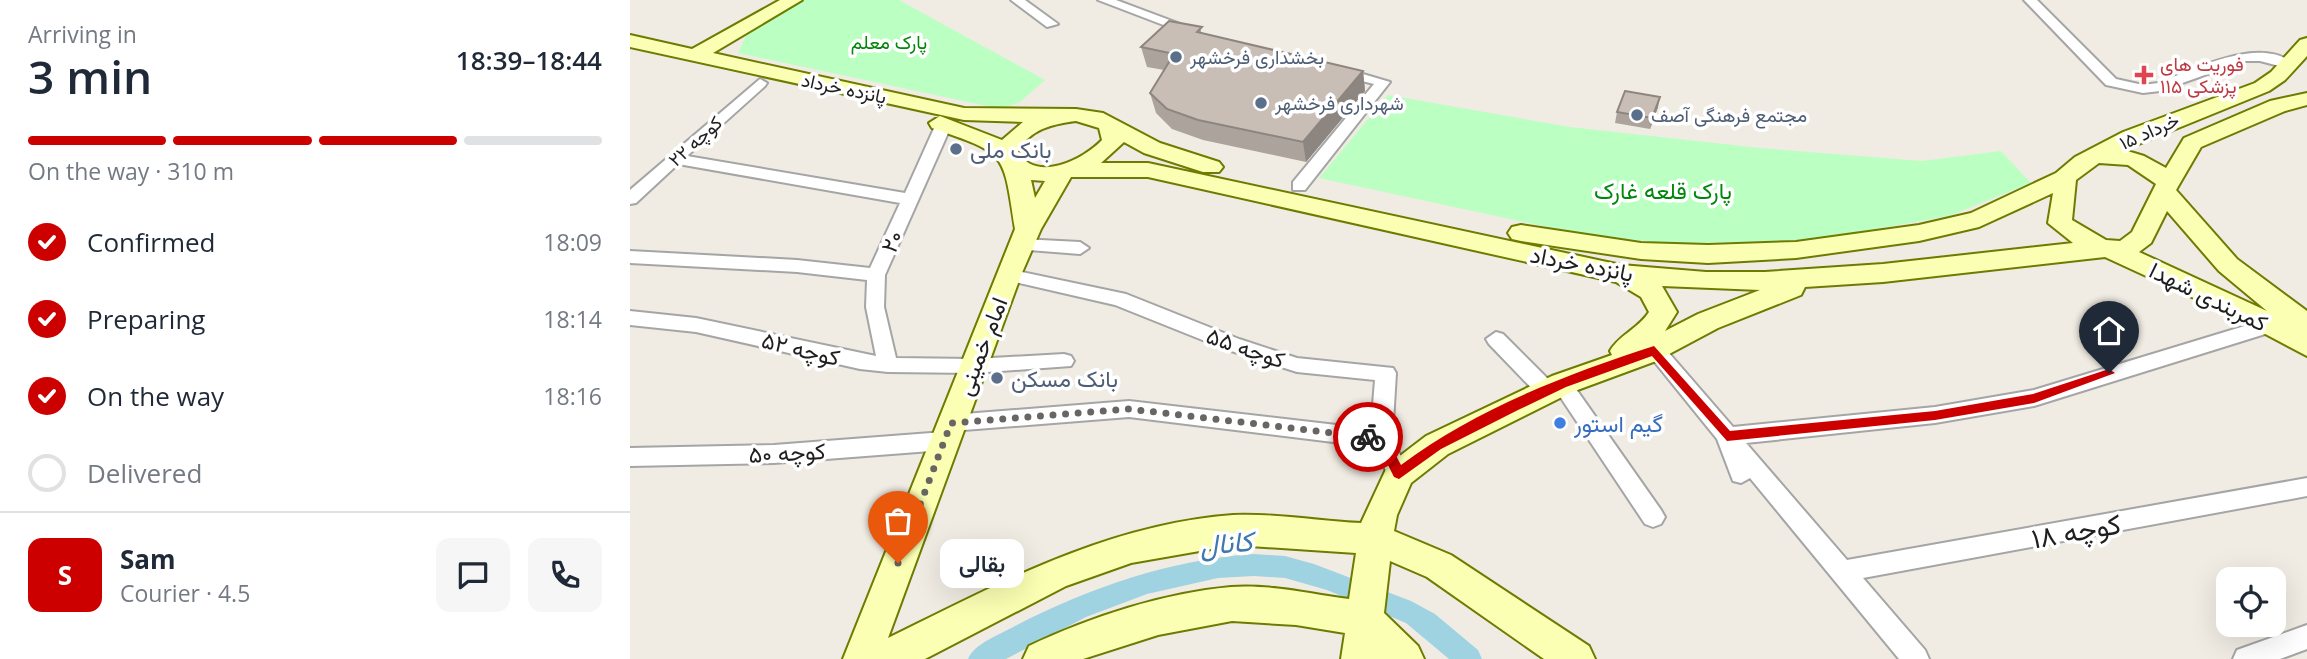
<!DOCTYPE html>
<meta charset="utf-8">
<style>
:root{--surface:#fff;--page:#f6f6f7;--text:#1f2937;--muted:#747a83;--line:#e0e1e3;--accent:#cd0000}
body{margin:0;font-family:"Open Sans",Vazirmatn,sans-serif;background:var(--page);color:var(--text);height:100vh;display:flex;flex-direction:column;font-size:26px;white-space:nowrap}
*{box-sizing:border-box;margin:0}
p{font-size:23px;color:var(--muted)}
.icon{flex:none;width:38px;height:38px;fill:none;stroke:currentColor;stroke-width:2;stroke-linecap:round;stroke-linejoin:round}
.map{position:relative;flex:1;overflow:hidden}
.sheet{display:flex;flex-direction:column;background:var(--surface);width:630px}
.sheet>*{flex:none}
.tools{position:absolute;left:1586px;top:567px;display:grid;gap:14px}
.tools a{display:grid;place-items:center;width:70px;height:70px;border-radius:14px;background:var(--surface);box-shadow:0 7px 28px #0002;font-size:35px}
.pin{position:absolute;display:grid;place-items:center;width:60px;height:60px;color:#fff;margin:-72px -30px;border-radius:50% 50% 50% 0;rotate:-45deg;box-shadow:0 0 7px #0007}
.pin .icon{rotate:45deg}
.courier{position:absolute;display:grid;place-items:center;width:70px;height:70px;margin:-35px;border:5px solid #cd0000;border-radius:50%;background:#fff;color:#222;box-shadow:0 2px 9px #0007}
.bubble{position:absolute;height:49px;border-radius:14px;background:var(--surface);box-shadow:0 7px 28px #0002;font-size:23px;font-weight:600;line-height:49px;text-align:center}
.head em{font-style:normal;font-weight:600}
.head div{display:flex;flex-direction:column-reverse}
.head{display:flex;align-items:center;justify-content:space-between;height:119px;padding:0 28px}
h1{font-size:46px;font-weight:600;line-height:52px}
.bar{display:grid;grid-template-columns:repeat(4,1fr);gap:10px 7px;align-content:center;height:84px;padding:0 28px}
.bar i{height:9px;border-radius:5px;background:var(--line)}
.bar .selected{background:var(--accent)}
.bar p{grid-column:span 4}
.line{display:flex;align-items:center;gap:18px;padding:0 28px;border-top:2px solid var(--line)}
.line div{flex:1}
.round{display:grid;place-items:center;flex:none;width:74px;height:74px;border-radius:14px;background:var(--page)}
ol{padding:0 28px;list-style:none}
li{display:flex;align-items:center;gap:21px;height:77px}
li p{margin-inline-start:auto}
li .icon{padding:7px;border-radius:50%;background:var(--accent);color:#fff;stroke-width:4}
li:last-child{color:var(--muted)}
li i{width:38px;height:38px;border:4px solid var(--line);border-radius:50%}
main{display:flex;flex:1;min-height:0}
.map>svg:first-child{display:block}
.park{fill:#bcffc2}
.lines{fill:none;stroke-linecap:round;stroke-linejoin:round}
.canal{fill:#a0d3e2;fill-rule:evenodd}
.street-casing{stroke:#a5a5a5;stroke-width:4}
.secondary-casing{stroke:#6d7b00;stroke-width:4}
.street{fill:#fff;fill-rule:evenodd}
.secondary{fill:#fbffb3;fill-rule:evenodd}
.wall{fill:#ada39d}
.shaded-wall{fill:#8d857f}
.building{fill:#c9beb6;stroke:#8d857f;stroke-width:2}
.route{fill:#cd0000}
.done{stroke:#686663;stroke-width:7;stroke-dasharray:0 12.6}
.service-dot{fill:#5c6f8a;stroke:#fff;stroke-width:2.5}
.health-dot{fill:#e0444e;stroke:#fff;stroke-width:2.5}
.shop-dot{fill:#3f7fe0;stroke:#fff;stroke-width:2.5}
.labels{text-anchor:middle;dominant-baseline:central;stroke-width:7;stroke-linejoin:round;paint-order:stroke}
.far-park-label{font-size:19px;fill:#01880c;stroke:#fff}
.far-service-label{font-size:19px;fill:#4e5e75;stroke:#fff;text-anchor:start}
.far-health-label{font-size:19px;fill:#be3a42;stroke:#fff;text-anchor:start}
.far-street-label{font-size:19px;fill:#1e1e1e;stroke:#fff}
.service-label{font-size:23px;fill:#4e5e75;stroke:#fff;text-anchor:start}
.park-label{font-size:23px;fill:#01880c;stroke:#fff}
.street-label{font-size:23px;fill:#1e1e1e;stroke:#fff}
.shop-label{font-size:23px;fill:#366cbe;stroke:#fff;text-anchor:start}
.near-street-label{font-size:28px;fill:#1e1e1e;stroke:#fff}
.near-water-label{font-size:28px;font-style:italic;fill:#3f77af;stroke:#fff}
</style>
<main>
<section class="sheet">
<div class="head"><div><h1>3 min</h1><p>Arriving in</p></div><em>18:39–18:44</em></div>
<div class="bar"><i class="selected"></i><i class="selected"></i><i class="selected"></i><i></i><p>On the way · 310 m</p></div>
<ol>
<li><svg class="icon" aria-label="check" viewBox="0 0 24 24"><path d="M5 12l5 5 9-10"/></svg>Confirmed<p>18:09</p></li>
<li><svg class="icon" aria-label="check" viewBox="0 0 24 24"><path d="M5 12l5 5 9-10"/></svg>Preparing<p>18:14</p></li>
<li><svg class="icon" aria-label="check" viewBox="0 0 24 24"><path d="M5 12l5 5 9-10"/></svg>On the way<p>18:16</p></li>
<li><i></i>Delivered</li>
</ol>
<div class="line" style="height:126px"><b class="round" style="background:var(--accent);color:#fff">S</b><div><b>Sam</b><p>Courier · 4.5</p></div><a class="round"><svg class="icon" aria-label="chat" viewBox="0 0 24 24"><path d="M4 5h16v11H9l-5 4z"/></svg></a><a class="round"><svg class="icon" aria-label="phone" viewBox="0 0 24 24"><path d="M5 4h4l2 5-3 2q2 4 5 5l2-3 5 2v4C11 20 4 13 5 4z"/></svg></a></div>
</section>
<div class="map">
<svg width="1677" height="659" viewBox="0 0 1677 659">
<rect width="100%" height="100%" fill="#f0ece3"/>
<path class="park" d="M170 0H269L415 80 390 102 371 109 108 53 119 29Z
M758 95 940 127 1130 148 1292 161 1371 151 1401 183 1319 216 1183 240 1042 244 950 234 689 178Z"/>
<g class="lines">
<path class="canal" d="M624 554 655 556 684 564 781 601 805 614 848 650 852 659H819L776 623 697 590 655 578 624 576 588 578 517 594 456 617 376 659H338C345 643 369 635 385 626 461 587 539 560 624 554Z"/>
<defs>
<path id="street" d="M381 0H395L428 24 417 27Z
M468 0H486L569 31 557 34Z
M1394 0H1407L1486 79 1513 85 1528 83C1563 70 1630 35 1664 64L1657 68 1630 61H1614L1530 91 1513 93 1481 86 1476 85Z
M709 67 760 82 675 190H663V182L744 84 704 74V68Z
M130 79 137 83 135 86 57 156 275 193 306 124 314 119 322 124 255 275 254 307 266 358 344 359 434 354 441 356 444 361 441 366 344 373 258 372 230 369 66 332 0 325V311L66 318 246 356 236 307 237 280 167 272 0 263V251L167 260 240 268 270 203 48 164 6 203 0 204V190Z
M391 239 450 242 459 248 450 254 385 249 382 245Z
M378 269 496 294 609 339 667 358 763 368 766 373 762 439 780 474 777 481 769 483 761 481 744 447 499 417 321 431 314 429 310 423 314 417 321 415 499 401 741 429 745 380 667 372 595 349 485 305 372 279 369 275Z
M1641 318 1651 325 1648 330 1404 406 1305 423 1116 443 1217 560 1677 478V496L1233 578 1295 650 1299 659H1269L1120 478 1111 483 1103 481 1087 439 1015 350 1018 345H1032L1103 427 1305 407 1404 390Z
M866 332 873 334 922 383 932 376 939 379 1031 510 1035 517 1031 524 1023 527 1015 524 927 392 917 399 910 397 859 344 856 339Z
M314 432 322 435 325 441 322 447 314 450 144 463 0 466V448L144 445Z
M1677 625V649L1650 659H1603L1607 650Z"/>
<path id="secondary" d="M150 0H172L83 53 334 108 446 109 473 113 530 143 589 162 593 167 589 172H573L514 153 494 142 471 163H518L991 265 1076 272H1135L1253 264 1443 243 1418 223 1423 193 1349 227 1289 241 1166 258 1078 263 1011 259 891 241 882 239 878 233 882 227 891 225 1011 243 1078 245 1166 242 1289 225 1341 213 1426 173 1445 157 1493 132 1625 83 1641 72 1670 40 1677 38V56L1655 80 1639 91 1494 150 1514 156 1536 168 1554 138 1640 101 1677 93V105L1655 111 1571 147 1546 190 1607 259 1677 311V356L1592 311 1475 257 1253 282 1175 287 1171 295 1088 328 1026 361 942 392 818 454 781 483 767 515 764 531 821 555 959 646 965 659H914L797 577 760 561 754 613 788 646 794 659H711L715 633 666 625 602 621 528 635 453 659H393L399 646C460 617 533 593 601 587 639 584 681 594 719 599L726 553 604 545 501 563 436 586 295 659H213L385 229C373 152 378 154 302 128L299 123 310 116 372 140 393 122 334 120 0 47V35L62 49ZM446 121 469 128 472 140C453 160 406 183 388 152 399 129 423 124 446 121ZM1469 163 1498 165 1526 184 1502 232 1490 241 1476 240 1442 220 1446 180ZM441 177H518L986 282 1011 297 1019 312C1008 329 989 335 980 351L982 355 922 376 796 436 758 465 731 523C690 521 645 513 603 515 478 524 368 584 258 638L391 275 411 229ZM401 180 415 181 405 198ZM1537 211 1589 271 1637 311 1509 252 1521 243ZM1032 286 1130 290 1068 314 1035 331 1047 312Z"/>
</defs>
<use href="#street" class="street-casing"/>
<use href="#secondary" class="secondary-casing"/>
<use href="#street" class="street"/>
<use href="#secondary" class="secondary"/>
</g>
<path class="wall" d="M573 33 733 71 735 91 676 162 573 140 542 129 526 113 520 93 534 70 517 67 511 47Z
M1028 107 1020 129 985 123 987 112Z"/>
<path class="shaded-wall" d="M733 71 735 91 676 162 673 142Z
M1030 97 1028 107 1020 129 1022 118Z"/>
<path class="building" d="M539 21 572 27 567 32 733 71 673 142 568 120 537 109 520 93 544 54 511 47Z
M995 91 1030 97 1022 118 987 112Z"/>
<path class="route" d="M1024 346 1100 431 1305 411 1403 394 1479 369 1485 373 1404 403 1305 420 1097 441 1022 356 936 387 888 410 811 449 769 479 764 477 747 443 733 441 732 437 738 432 755 435 771 465C844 410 937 374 1024 346Z"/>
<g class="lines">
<path class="done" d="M268 563 321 423 499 409 738 437"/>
</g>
<g class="service-dot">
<circle cx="546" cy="57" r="7"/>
<circle cx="631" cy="103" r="7"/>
<circle cx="1007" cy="115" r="7"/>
<circle cx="326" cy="149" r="7"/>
<circle cx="367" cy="378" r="7"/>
</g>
<path class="health-dot" d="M1510.5 64.5h7v7h7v7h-7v7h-7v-7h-7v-7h7z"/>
<circle class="shop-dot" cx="930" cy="423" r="7"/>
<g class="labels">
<g class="far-park-label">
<text x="259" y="42">پارک معلم</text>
</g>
<g class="far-service-label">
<text x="560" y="57">بخشداری فرخشهر</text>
<text x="645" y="103">شهرداری فرخشهر</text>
<text x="1021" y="115">مجتمع فرهنگی آصف</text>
</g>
<g class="far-health-label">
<text x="1530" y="64">فوریت های<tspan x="1530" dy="22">پزشکی ۱۱۵</tspan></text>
</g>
<g class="far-street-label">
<text transform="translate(214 88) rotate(12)">پانزده خرداد</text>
<text transform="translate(1519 131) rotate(-24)">۱۵ خرداد</text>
<text transform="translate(65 141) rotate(-42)">کوچه ۲۲</text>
</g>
<g class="service-label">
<text x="340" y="149">بانک ملی</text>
<text x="381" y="378">بانک مسکن</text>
</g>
<g class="park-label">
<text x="1033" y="190">پارک قلعه غارک</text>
</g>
<g class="street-label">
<text transform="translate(261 241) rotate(-67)">۲۰</text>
<text transform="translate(952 263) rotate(11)">پانزده خرداد</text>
<text transform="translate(1579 296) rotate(26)">کمربندی شهدا</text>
<text transform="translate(351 346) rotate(-69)">امام خمینی</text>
<text transform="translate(616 347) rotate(19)">کوچه ۵۵</text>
<text transform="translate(171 348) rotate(14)">کوچه ۵۲</text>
<text transform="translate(157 452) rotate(-3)">کوچه ۵۰</text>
</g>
<g class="shop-label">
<text x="944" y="423">گیم استور</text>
</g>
<g class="near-street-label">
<text transform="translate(1446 530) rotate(-10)">کوچه ۱۸</text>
</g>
<g class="near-water-label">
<text transform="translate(596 542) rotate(-5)">کانال</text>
</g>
</g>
</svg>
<div class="tools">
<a><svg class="icon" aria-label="locate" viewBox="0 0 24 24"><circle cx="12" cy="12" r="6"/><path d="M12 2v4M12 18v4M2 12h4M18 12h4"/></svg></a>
</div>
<div class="pin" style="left:268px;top:563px;background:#ea580c"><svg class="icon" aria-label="bag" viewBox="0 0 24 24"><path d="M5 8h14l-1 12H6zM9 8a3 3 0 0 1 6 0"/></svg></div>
<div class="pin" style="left:1479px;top:373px;background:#1f2937"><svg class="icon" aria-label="home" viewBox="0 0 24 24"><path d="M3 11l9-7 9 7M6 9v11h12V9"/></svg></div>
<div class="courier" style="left:738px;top:437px"><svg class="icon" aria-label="bike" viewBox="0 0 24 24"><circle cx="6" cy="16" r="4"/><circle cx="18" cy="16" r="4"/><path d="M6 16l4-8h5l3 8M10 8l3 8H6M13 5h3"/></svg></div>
<div class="bubble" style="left:310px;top:539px;width:84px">بقالی</div>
</div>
</main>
